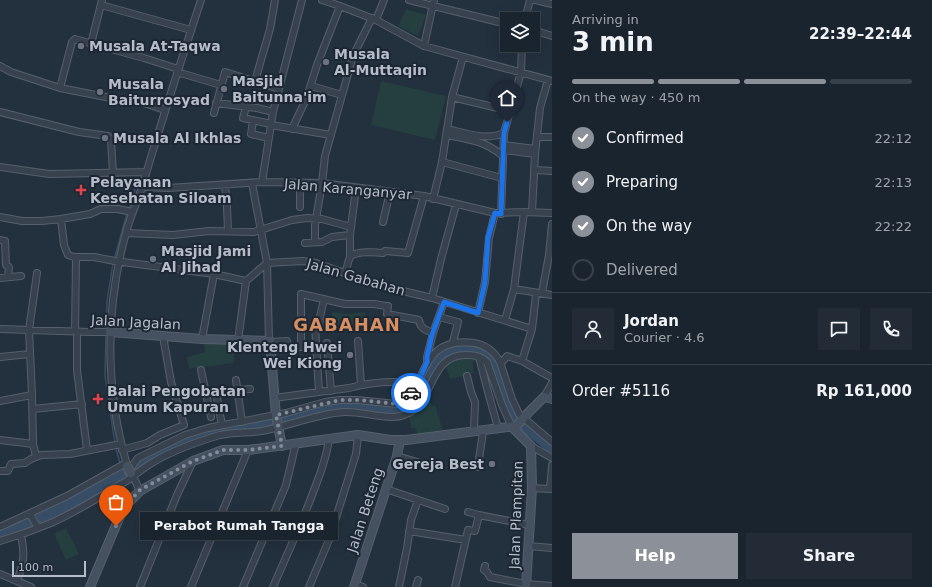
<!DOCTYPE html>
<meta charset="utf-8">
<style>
:root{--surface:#1a242e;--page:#232c36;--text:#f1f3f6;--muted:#9fa4aa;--line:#38414a;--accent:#8c9099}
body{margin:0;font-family:"DejaVu Sans",sans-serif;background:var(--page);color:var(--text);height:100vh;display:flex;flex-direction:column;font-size:15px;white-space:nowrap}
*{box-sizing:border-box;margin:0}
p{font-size:13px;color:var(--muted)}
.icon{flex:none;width:22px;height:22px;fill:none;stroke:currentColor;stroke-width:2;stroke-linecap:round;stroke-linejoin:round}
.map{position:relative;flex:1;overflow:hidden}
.side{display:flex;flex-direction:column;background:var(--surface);width:380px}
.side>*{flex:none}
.tools{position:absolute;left:500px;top:12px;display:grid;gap:8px}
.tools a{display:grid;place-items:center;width:40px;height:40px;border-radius:0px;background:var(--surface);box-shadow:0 4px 16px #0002,0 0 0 1px var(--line);font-size:20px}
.scale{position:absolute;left:12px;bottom:10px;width:74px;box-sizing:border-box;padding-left:4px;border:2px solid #b4bdc9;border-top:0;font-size:11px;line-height:14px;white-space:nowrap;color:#b4bdc9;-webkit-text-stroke:3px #1d2733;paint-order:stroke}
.pin{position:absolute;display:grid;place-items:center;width:34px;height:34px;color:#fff;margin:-41px -17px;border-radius:50% 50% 50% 0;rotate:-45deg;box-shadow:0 0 4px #0007}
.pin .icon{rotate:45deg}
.courier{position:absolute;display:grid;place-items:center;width:40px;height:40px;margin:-20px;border:3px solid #1a73e8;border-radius:50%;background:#fff;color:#222;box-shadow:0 1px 5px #0007}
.bubble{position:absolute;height:28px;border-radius:0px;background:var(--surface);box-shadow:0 4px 16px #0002,0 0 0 1px var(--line);font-size:13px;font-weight:800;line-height:28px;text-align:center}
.head em{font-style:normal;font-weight:800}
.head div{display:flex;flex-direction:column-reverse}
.head{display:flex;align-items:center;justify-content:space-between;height:68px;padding:0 20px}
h1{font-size:26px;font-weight:800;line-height:30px}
.bar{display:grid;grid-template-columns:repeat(4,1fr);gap:6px 4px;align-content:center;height:48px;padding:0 20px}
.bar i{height:5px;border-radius:3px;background:var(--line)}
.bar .active{background:var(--accent)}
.bar p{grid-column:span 4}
.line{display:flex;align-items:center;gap:10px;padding:0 20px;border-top:1px solid var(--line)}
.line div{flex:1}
.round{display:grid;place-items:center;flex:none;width:42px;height:42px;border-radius:0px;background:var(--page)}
ol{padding:0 20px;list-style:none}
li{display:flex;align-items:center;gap:12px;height:44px}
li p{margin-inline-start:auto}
li .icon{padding:4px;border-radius:50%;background:var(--accent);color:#fff;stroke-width:4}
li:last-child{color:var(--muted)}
li i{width:22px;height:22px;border:2px solid var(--line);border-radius:50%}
.button{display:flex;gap:8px;margin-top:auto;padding:8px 20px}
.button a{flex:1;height:46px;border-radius:0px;background:var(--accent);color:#fff;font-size:16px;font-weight:800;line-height:46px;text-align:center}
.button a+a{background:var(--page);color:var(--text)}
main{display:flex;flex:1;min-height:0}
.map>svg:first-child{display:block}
.green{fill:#253e3f}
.water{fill:#374d65}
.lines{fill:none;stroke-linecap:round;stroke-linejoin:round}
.stream{stroke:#374d65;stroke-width:1.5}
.street-casing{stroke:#56606c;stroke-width:8}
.secondary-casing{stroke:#56606c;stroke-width:10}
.street{stroke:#38424e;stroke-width:6}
.secondary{stroke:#455161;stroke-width:8}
.secondary-bridge-casing{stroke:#56606c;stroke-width:10;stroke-linecap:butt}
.secondary-bridge{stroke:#455161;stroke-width:8}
.done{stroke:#818c98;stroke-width:4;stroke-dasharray:0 7.2}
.route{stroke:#1a73e8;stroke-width:5}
.worship-dot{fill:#6b7280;stroke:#1d2733;stroke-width:1.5}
.health-dot{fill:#e0444e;stroke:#1d2733;stroke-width:1.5}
.labels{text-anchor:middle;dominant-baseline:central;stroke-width:4;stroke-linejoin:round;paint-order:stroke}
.poi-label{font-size:14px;font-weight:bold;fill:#b4bdc9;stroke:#1d2733;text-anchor:start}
.street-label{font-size:14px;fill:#b4bdc9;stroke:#1d2733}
.district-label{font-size:18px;font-weight:bold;letter-spacing:1px;fill:#d78e61;stroke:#1d2733}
</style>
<main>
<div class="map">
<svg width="552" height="587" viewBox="0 0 552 587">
<rect width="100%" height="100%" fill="#23303e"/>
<path class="green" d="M406 9 426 15 418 36 398 26Z
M381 81 446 96 435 140 371 125Z
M332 312 348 314 365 312 366 326 355 327V330L332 332Z
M204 342 230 344 234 349V361L233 363 198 368 197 367 189 369 187 357 205 352Z
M455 358H476L477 361 473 362 474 373 450 379 445 364Z
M427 395 432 406 435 405 443 430 417 434 416 428H411L409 415Z
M66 528 79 554 66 560 54 534Z"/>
<path class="water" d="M466 344 486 349 497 360 512 406C521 423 536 433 552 445V455L520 430 514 423 509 414 489 363 470 353H456L450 355 441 362 429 387 413 408 398 415 363 411 259 429 238 431 146 463 121 482 105 492 85 501 74 509 41 525 0 540V529L21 521 59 504 111 476 151 453 180 439 204 431 339 401 398 406 403 404C414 386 430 353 450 346 455 344 461 344 466 344Z"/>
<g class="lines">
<path class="stream" d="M129 210 138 179
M114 260 127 213
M106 331 107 301 113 263
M106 335 105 376 115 444
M116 448 120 464"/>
<defs>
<path id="street" d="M322 0 340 6 376 20 424 46 552 81
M409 0 507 24
M535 0 552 4
M101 5 191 30
M525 19 530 0
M376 20 384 0
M533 30 552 36
M91 44 102 0
M424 46 434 0
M0 66 11 72 60 88 126 101 141 102 165 110
M177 72 221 85
M255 81 270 29 275 0
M311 86 342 95
M60 88 72 42 75 39 144 58 178 69
M452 97 510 111
M216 103 257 108 273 112
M246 107 243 118 271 124
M0 112 79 132 108 136 111 140 113 173
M214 113 225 72 279 89
M253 121 251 134 269 138
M271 125 331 135
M292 129 307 97 317 65 340 6
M447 129C465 133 487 141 504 133
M446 135C469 139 485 141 503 156
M537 137H552
M504 145 535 149
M504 150 535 154
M442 162 502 178
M0 167 49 174 146 172
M534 170 552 171
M262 182 273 112 302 0
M252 183 267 263 269 341
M225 185 227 207 228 231
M142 187 168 188 262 182 322 183 424 196 495 213 524 212 552 213
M433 199 442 162 452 97 463 57
M300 207V183
M532 212 535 154 540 108 548 80
M501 214 504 133 521 72 522 45
M0 217 22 221H42L61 219 90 214 101 209H118L132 212
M61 219 64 245 68 255 74 257H94L115 261 214 274 246 281
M383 222 390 192
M126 233 173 235 209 231 254 232 292 220 307 218 322 219 351 227
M0 240 5 241 6 265 9 267 8 277
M315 242V225L322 183 325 156 353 56 372 18
M305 243 322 242 332 237 350 235
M350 256V235L356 188
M267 263 303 261 316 263 382 286 432 298 532 329
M345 274C347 269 348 259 351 256 357 251 376 252 383 253L385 251 408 253 424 196
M0 278 21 276
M246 281 267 263
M514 289 552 295
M542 293 549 255 552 224
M432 298 441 259 456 205
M478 313 485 282 489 238 495 213
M439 317 458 322 453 342
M505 320 514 289 524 212
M320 324V317L324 299
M0 329 90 332H110
M75 332 76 257
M77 332V370L87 450
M202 339 214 274
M238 341 246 281
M358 341 361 385
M270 342 287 341 289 348 301 347V294L345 304H374L386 306H388L387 314 419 320C420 328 425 330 433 333
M327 343 331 391
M0 357 30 354
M479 357 488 392 498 428
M522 361 532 329 536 294
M427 362V357L433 333 444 302
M500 362 503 361 507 356 522 361 552 378
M201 370 211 417
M467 376 471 392 475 402 474 432
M236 380 242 422
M238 390 250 389
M319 392 315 326 323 325
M544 397 552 383
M217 398 222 425
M274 398 349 388C372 382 394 379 417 385
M0 401 32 395
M33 409 82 404
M0 440 33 444
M531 446 552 458
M122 450 147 443 160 435 184 425 171 382 163 336
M36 456 33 444 32 395 29 330 37 273
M397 456 427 465
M127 465C105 390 105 308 126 233 130 216 138 201 143 184 161 122 181 61 201 0
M478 467 483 431
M0 471H8L11 464 25 463 31 459 41 455 70 454 121 444
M132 474 140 491
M532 488 550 489 552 465
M386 489 445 509
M468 512 479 515
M30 514 38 528
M0 527 67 496 126 463 128 472 138 458 185 435 208 428 286 413 325 402 340 400H357L396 404C428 399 414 334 474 343 486 345 494 351 500 362L512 399 519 414 552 442
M409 531 466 540
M0 541C17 536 34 530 51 523 76 512 99 497 123 483 132 478 140 470 150 464 171 451 196 442 220 435 233 432 248 433 262 431 289 426 316 414 344 412 362 411 389 421 404 415 436 404 427 353 468 355 475 355 482 357 487 362L502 405 512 427
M528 546 552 548
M485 566 484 570 487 572 490 577 526 584 552 586
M0 574 31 587
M17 581C24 562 25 555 21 535
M355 584 363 587
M140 587 177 495 193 461
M191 587 248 450
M243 587 286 485 296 443
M273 587C285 559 298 531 309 503 317 482 326 461 329 439
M309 587 329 540 356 454 358 435
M399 587 407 548 411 520 418 500
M416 587 418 580
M455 587 468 530 475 531 479 515 529 525"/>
<path id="secondary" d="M110 332 202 339 270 341 276 416 282 446
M523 418 544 397 552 399
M512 427 531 446 532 488 526 587
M90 587 120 516 128 503 140 491 193 461 223 450H248L358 435 391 440H406L516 426 522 420
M354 587 397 456 400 440"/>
</defs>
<use href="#street" class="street-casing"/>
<use href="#secondary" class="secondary-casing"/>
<use href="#street" class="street"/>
<use href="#secondary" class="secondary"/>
<defs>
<path id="secondary-bridge" d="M127 466 131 473"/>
</defs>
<use href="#secondary-bridge" class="secondary-bridge-casing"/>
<use href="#secondary-bridge" class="secondary-bridge"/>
</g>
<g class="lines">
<path class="done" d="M116 526 128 503 140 490 193 461 223 450H248L282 446 276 415 340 400H358L399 404 404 402 411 393"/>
<path class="route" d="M411 393 419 380 427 362V357L432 335 444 302 478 313 485 282 488 238 495 213 501 214 504 133 507 122"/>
</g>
<g class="worship-dot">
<circle cx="81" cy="46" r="4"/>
<circle cx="326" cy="62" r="4"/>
<circle cx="224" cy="89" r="4"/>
<circle cx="100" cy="92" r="4"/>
<circle cx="105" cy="138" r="4"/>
<circle cx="153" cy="259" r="4"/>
<circle cx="350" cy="355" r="4"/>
<circle cx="492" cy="464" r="4"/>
</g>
<g class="health-dot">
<path d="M79 184h4v4h4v4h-4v4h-4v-4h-4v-4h4z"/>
<path d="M96 393h4v4h4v4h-4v4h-4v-4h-4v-4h4z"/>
</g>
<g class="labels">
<g class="poi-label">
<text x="89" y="46">Musala At-Taqwa</text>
<text x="334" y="54">Musala<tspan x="334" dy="16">Al-Muttaqin</tspan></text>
<text x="232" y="81">Masjid<tspan x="232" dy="16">Baitunna'im</tspan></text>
<text x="108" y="84">Musala<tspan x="108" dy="16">Baiturrosyad</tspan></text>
<text x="113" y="138">Musala Al Ikhlas</text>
<text x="90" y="182">Pelayanan<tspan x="90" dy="16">Kesehatan Siloam</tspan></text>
<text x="161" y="251">Masjid Jami<tspan x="161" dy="16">Al Jihad</tspan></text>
<text x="342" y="347" text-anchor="end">Klenteng Hwei<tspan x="342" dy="16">Wei Kiong</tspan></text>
<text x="107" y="391">Balai Pengobatan<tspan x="107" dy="16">Umum Kapuran</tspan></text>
<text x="484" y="464" text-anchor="end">Gereja Best</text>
</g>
<g class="street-label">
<text transform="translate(348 189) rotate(5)">Jalan Karanganyar</text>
<text transform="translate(356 277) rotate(16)">Jalan Gabahan</text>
<text transform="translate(136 322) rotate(3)">Jalan Jagalan</text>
<text transform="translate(365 510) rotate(-72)">Jalan Beteng</text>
<text transform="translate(516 515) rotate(-88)">Jalan Plampitan</text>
</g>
<g class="district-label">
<text x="347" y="324">GABAHAN</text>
</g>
</g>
</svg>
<div class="tools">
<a><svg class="icon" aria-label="layers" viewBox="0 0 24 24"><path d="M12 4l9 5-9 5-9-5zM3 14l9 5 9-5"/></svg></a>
</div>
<div class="scale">100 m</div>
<div class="pin" style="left:116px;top:526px;background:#ea580c"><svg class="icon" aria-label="bag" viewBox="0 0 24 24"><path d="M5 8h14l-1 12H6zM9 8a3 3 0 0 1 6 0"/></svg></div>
<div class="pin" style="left:507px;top:122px;background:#1f2937"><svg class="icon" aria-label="home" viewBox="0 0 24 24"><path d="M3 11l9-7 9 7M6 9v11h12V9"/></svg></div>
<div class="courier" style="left:411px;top:393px"><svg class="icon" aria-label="car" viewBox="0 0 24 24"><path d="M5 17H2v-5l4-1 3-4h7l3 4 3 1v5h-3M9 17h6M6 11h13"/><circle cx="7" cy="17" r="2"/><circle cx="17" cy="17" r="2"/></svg></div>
<div class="bubble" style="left:140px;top:512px;width:198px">Perabot Rumah Tangga</div>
</div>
<section class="side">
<div class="head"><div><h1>3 min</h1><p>Arriving in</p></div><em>22:39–22:44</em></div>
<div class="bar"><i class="active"></i><i class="active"></i><i class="active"></i><i></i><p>On the way · 450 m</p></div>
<ol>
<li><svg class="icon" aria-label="check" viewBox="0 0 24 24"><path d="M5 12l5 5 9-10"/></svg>Confirmed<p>22:12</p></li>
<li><svg class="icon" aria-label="check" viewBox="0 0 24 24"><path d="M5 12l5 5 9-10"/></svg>Preparing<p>22:13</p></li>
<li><svg class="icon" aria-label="check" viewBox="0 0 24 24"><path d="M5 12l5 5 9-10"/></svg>On the way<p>22:22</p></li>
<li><i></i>Delivered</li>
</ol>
<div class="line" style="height:72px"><a class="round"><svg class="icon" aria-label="person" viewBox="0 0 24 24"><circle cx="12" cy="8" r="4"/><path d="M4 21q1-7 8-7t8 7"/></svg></a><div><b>Jordan</b><p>Courier · 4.6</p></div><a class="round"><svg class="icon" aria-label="chat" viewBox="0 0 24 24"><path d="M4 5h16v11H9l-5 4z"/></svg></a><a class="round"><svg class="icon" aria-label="phone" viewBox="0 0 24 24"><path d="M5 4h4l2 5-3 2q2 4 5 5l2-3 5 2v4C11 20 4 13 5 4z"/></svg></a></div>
<div class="line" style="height:52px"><div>Order #5116</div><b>Rp 161,000</b></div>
<div class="button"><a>Help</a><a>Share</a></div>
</section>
</main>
